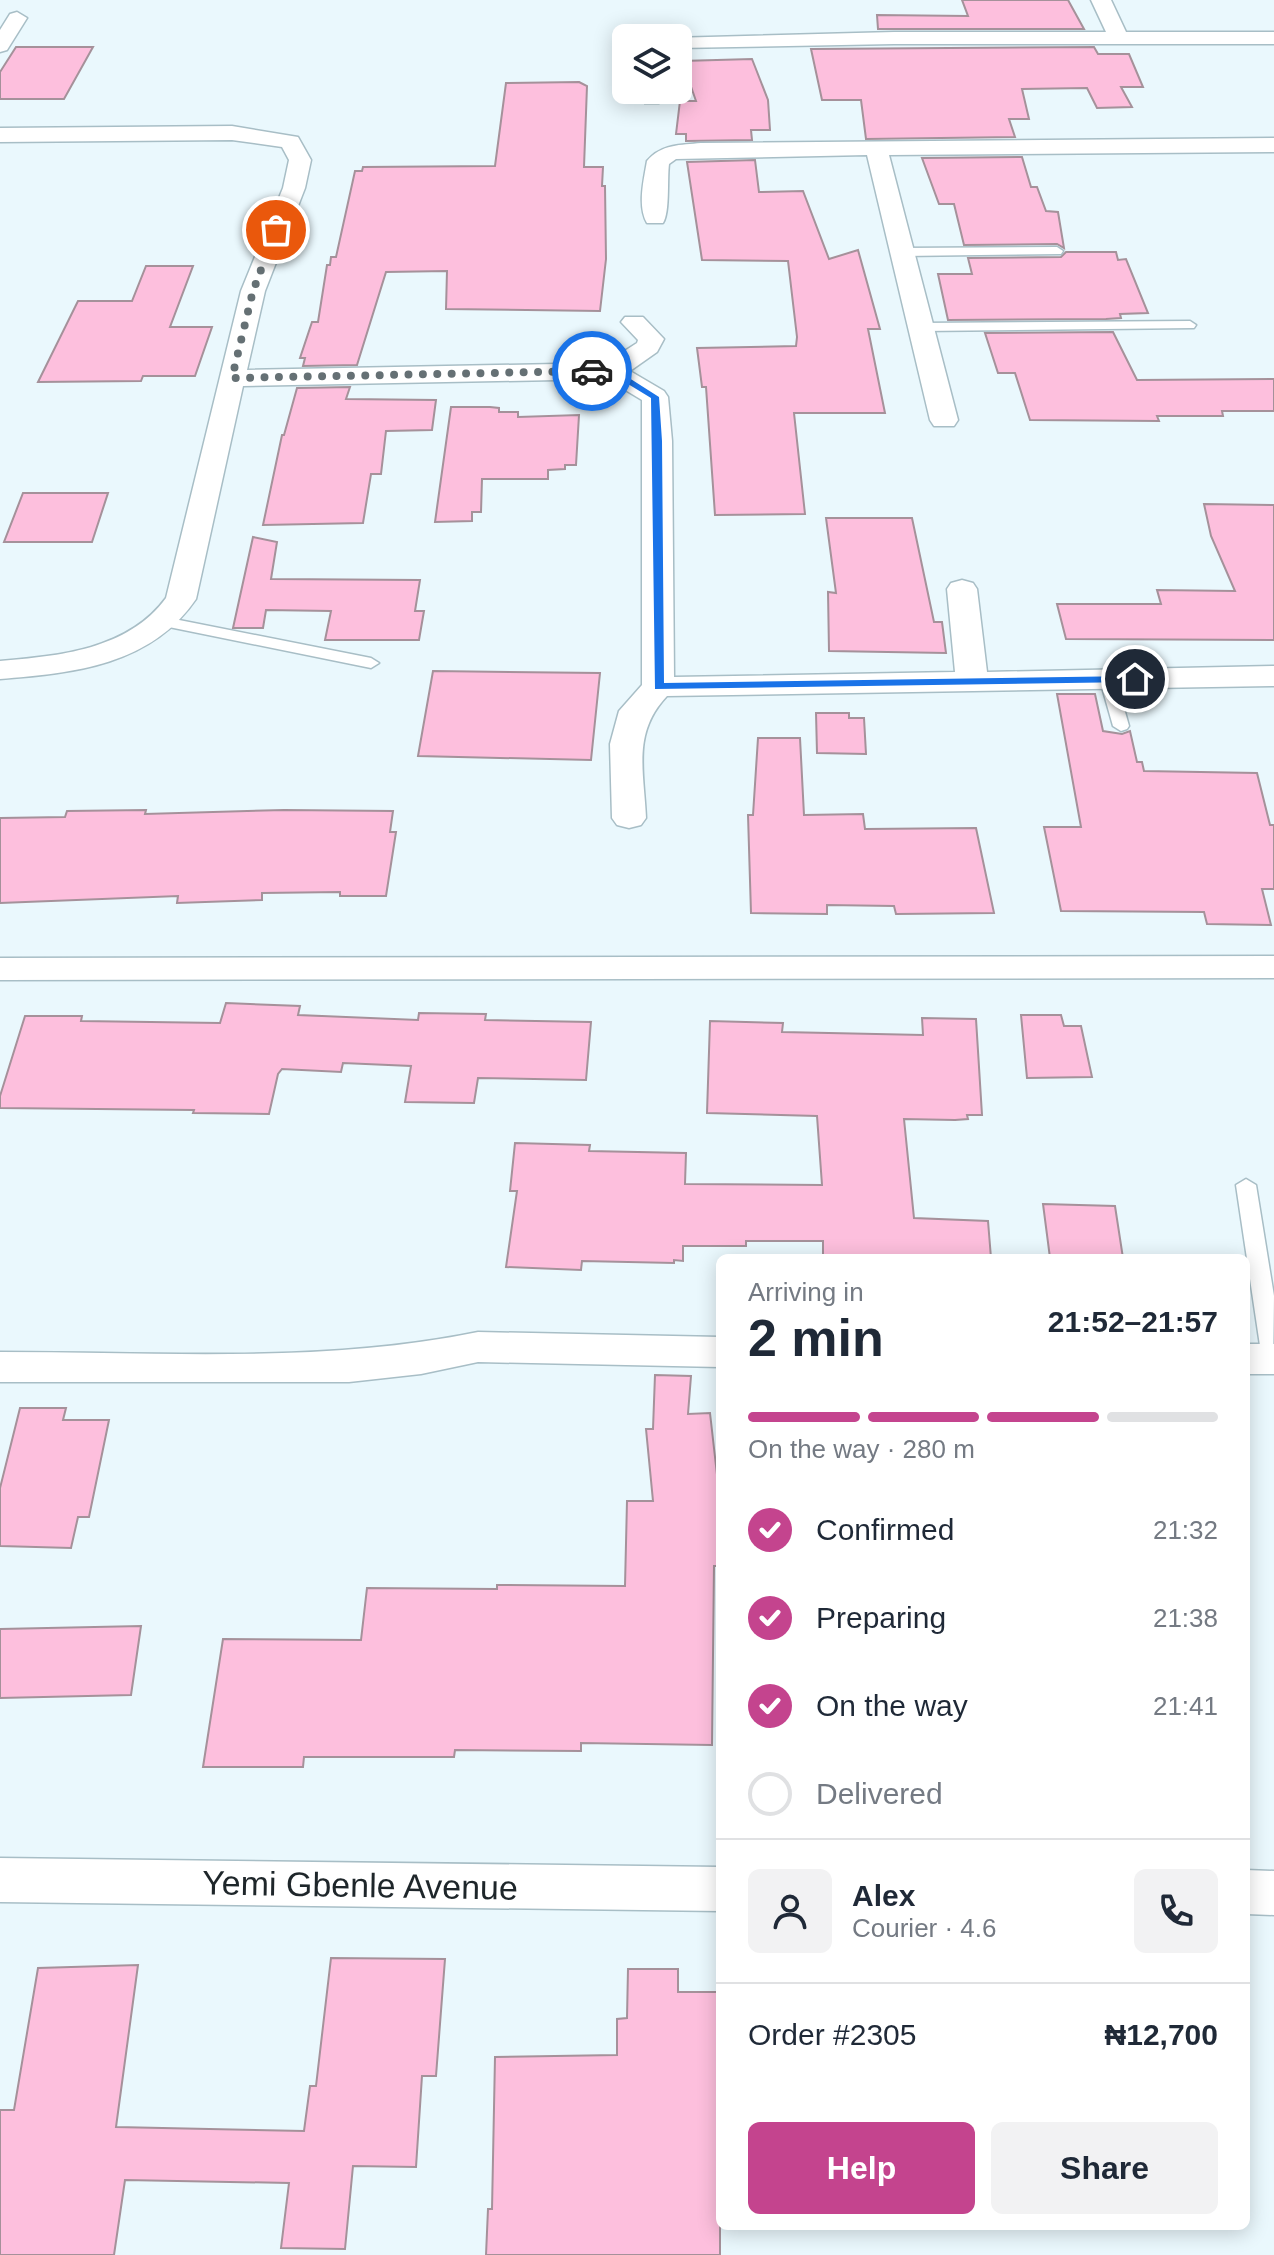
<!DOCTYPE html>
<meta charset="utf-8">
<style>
:root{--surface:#fff;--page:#f2f2f3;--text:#1f2937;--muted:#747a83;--line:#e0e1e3;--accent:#c4448e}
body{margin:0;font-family:Arial,sans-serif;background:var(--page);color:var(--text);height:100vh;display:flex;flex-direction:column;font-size:30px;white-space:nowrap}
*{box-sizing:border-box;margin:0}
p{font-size:26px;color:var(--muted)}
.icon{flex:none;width:44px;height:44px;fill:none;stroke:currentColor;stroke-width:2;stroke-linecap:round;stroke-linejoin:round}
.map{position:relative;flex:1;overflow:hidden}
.drawer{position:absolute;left:716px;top:1254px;width:534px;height:976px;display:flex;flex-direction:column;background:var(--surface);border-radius:12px;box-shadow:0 4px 20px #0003}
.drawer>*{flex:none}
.buttons{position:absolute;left:612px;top:24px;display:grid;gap:16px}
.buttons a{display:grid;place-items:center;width:80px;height:80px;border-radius:12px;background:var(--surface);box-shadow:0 4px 20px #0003;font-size:40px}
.pin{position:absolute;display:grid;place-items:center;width:68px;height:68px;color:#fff;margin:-34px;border:4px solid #fff;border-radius:50%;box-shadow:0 2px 8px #0007}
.courier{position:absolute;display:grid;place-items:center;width:80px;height:80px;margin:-40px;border:6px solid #1a73e8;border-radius:50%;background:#fff;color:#222;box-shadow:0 2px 10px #0007}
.summary em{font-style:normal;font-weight:800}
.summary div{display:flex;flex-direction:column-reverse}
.summary{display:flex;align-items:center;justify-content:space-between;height:136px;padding:0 32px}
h1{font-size:52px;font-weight:800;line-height:60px}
.bar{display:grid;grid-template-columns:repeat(4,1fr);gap:12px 8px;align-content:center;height:96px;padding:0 32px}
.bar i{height:10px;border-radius:6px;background:var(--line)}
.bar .active{background:var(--accent)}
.bar p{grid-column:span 4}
.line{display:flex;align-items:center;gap:20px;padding:0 32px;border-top:2px solid var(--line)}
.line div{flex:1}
.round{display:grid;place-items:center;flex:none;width:84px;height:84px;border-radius:12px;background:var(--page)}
ol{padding:0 32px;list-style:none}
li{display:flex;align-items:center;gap:24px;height:88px}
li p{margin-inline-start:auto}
li .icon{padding:8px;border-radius:50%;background:var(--accent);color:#fff;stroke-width:4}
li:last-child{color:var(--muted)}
li i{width:44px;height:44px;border:4px solid var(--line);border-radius:50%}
.action{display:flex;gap:16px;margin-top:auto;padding:16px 32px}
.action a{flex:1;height:92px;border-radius:12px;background:var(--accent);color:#fff;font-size:32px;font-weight:800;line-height:92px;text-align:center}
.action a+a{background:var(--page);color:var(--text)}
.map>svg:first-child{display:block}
.building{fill:#fdbfdd;stroke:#a5919a;stroke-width:2}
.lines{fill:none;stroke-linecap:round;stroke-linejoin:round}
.lane-casing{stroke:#a8bec6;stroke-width:3}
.street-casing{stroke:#a8bec6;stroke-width:3}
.lane{fill:#fff;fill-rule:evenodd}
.street{fill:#fff;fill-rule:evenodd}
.route{fill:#1a73e8}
.done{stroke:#657074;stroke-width:8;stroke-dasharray:0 14.4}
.labels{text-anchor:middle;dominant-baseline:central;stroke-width:7;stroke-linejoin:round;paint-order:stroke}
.near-street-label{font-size:34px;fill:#1e262a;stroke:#fff}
</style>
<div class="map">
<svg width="1274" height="2255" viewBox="0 0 1274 2255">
<rect width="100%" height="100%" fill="#eaf8fd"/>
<path class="building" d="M962 0H1068L1084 29H878L877 15 968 16Z
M16 47H93L64 99H0V72Z
M1094 47 1098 54H1129L1143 87H1121L1132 107 1097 108 1087 88 1022 89 1029 119H1009L1015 137 866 139 861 100H822L811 49Z
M752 59 768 100 770 130H751L752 140 686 141V134H676L680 101H696L682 61Z
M579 82 587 86 584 167H603L602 186H605L606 259 600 311 446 309 447 271 386 272 357 365 303 366 305 358H300L312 322H318L327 265H330L331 257H336L355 171H362L363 167 495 166 506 83Z
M1022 157 1031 187H1037L1046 211 1058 212 1064 248 1057 244 964 245 954 204H939L922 158Z
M755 160 759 192 803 191 829 259 858 250 880 329H868L885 413H794L805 514 715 515 706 387H702L697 348 796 346 797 337 788 261 702 260 687 162Z
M1066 252H1116L1118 260 1126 259 1148 313 1120 314 1121 318 1106 319 948 320 938 274H972L968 258 1061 257Z
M146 266H193L170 327H212L195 376H143L141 381 38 382 78 301H132Z
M1113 332 1137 380 1274 379V411H1222L1223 416H1157L1159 421 1030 420 1015 373H998L985 333Z
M350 387 346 399 436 400 432 430 386 431 381 474H371L363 523 263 525 282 435H284L297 388Z
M451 407H490L499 408V412H518V417L579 415 576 465H565V469L548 470V479H482L481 512H472V521L435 522Z
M23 493H108L92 542H4Z
M1204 504 1274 505V640L1066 639 1057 604H1161L1157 590 1235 591 1211 536Z
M826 518H912L934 622H942L946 653 829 651 828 592 836 593Z
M253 537 277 542 271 579 420 580 415 611H424L419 640H325L331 611 266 610 263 628H233Z
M433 671 600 673 591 760 418 756Z
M1057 694H1095L1103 731 1122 734 1130 731 1137 762H1142L1144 771 1257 773 1270 825H1274V889H1262L1271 925 1207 924 1204 912 1061 911 1044 827H1081Z
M816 713H849V718H864L866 754 817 753Z
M758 738H800L804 815 863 814 865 829 976 828 994 913 896 914 894 906 827 905V914L751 913 748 815H753Z
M146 810 145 814 284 810 393 811 390 832H396L386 896H340V892L262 893V900L177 903 178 896 0 903V818L65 817 67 811Z
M226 1003 300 1006 298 1015 418 1020 419 1013 486 1014 485 1020 591 1022 586 1080 478 1078 474 1103 405 1102 411 1066 343 1063 341 1072 282 1069 278 1074 269 1114 193 1113 194 1110 0 1108V1096L25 1016H82L81 1021 220 1023Z
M1021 1015H1061L1064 1026H1081L1092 1077 1027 1078Z
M922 1018 976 1019 982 1115H967L968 1119 955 1120 904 1119 914 1218 988 1221 991 1258H823V1241H746V1246H683V1261L674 1260V1263L582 1261 581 1270 506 1267 517 1191H510L515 1143 590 1145 589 1151 686 1153 685 1184 822 1185 817 1116 707 1113 710 1021 783 1023 782 1032 923 1035Z
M1043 1204 1115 1206 1123 1258H1050Z
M655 1375 691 1376 688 1414 710 1413 720 1501V1566H714L712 1745 581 1743V1751L455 1750 454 1757H304L303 1767H203L223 1639 361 1640 367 1588 497 1589V1585L625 1586 627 1501H653L646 1429H653Z
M20 1408H66L63 1420H109L89 1517H78L71 1548 0 1546V1488Z
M141 1626 131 1695 0 1698V1629Z
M331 1958 445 1959 436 2076H422L416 2167 353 2166 345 2249 281 2248 289 2183 125 2180 114 2255H0V2110H14L38 1968 138 1965 116 2127 304 2131 310 2086H316Z
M628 1969H678V1992H720V2255H486L488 2209H492L495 2057 617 2055V2019L627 2018Z"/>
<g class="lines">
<defs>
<path id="lane" d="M1057 247 1063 251 1061 254 903 256 897 252 903 248Z
M1190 321 1196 325 1194 328 921 331 915 327 921 323Z
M164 617 371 658 379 663 371 668 159 625 156 622Z
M1108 675 1116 680 1129 726 1127 729 1121 731 1113 726 1100 680Z
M1246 1179 1256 1185 1274 1296 1273 1367 1265 1364 1262 1359 1236 1185Z"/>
<path id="street" d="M1091 0H1111L1126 32H1274V44H894L678 48V38H671L894 32H1106Z
M17 12 27 18 7 50 0 52V30L10 14Z
M639 90H661L663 99 659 103H645Z
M232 126 298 137 311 160 305 188 265 291 247 370 606 363 637 343 638 340 621 322 625 317H643L664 339 657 352 630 371 664 391 668 397 672 441 674 677 955 672 947 589 951 583 962 580 973 583 977 589 987 672 1274 666V686L667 696C632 733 644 771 646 818L641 825 629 828 617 825 612 818 610 744 619 711 642 685V400L607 379 243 386 196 599C151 665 75 673 0 679V661C58 656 128 650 166 598L241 291 283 188 289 160 282 147 232 140 0 142V128Z
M1274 138V152L889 155 958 420 954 426H934L930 420 867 155 676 159 669 164C667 179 670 212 663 223H647C637 206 644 179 647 161 661 144 681 145 701 143Z
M1274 956V978L0 980V958Z
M478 1332 720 1337V1367L478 1362 421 1374 349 1382H0V1352C158 1352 323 1364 478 1332Z
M1246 1344H1274V1374H1246Z
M0 1858 720 1867V1911L0 1902Z
M1246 1870 1274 1871V1915L1246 1914Z"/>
</defs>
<use href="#lane" class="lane-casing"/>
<use href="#street" class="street-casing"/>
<use href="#lane" class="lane"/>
<use href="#street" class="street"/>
</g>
<path class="route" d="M589 369H615L659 397 662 441 664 683 1135 676 1141 679 1135 682 655 689 651 398 610 373H592Z"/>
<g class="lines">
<path class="done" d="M276 230 253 291 232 378 592 371"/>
</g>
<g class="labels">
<g class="near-street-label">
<text transform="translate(360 1885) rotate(1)">Yemi Gbenle Avenue</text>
</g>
</g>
</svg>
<div class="buttons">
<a><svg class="icon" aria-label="layers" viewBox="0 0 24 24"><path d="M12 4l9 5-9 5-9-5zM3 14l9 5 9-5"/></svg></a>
</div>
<div class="pin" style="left:276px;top:230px;background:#ea580c"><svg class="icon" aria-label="bag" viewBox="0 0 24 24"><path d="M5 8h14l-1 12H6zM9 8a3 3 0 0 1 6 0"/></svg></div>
<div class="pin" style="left:1135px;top:679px;background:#1f2937"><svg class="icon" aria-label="home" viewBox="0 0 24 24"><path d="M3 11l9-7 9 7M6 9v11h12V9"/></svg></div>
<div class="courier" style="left:592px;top:371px"><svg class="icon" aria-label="car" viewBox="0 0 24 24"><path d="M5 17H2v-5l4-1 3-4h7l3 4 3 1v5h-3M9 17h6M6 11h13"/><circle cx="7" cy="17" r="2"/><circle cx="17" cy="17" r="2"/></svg></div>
<section class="drawer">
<div class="summary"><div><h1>2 min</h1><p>Arriving in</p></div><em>21:52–21:57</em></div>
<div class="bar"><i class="active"></i><i class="active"></i><i class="active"></i><i></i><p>On the way · 280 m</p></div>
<ol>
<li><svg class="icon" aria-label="check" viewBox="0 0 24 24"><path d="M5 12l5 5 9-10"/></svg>Confirmed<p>21:32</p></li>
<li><svg class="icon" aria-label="check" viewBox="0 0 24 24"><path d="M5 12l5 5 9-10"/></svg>Preparing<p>21:38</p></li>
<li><svg class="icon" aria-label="check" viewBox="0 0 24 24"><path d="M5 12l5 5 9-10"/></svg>On the way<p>21:41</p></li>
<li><i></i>Delivered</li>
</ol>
<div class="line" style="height:144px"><a class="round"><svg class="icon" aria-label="person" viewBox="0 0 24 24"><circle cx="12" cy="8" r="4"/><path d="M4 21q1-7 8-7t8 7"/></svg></a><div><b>Alex</b><p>Courier · 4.6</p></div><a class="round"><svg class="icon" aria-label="phone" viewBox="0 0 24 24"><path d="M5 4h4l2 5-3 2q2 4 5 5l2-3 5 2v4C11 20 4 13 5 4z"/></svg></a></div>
<div class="line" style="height:104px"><div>Order #2305</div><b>₦12,700</b></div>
<div class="action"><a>Help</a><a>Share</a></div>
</section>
</div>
